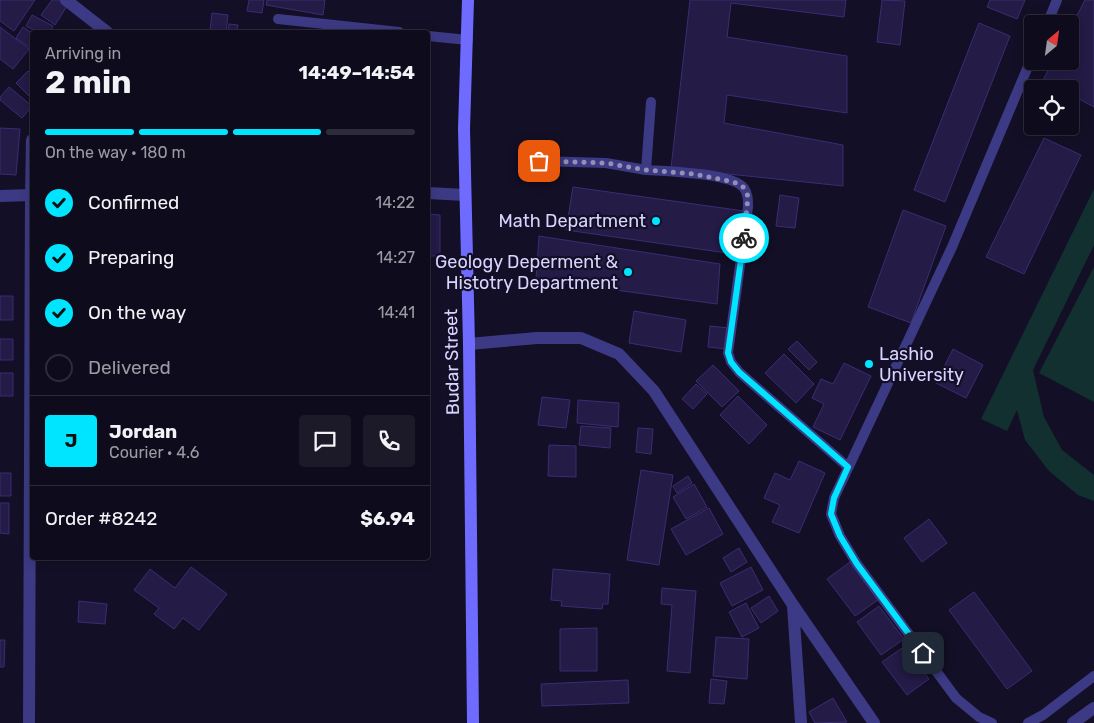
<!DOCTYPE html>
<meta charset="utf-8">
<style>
:root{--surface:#0e0b1c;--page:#1c1929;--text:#f1f3f6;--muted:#9b9ba3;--line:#2e2b3b;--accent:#00e5ff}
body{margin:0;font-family:Rubik,sans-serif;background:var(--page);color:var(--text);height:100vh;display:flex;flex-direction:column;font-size:19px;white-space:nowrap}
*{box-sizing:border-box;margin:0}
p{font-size:16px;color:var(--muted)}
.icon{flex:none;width:28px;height:28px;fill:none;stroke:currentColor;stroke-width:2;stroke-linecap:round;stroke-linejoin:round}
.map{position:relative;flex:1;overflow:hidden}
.drawer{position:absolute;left:30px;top:30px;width:400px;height:530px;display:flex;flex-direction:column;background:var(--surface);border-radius:5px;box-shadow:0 2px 12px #0003,0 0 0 1px var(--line)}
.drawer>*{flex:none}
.needle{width:32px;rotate:29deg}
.tools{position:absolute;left:1024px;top:15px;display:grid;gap:10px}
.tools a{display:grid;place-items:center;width:55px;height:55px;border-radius:5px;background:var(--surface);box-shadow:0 2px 12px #0003,0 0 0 1px var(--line);font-size:25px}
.pin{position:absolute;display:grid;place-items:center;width:42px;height:42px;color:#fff;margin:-21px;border-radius:10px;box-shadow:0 2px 8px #0006}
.courier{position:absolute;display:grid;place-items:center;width:50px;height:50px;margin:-25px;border:4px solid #00e5ff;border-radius:50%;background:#fff;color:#222;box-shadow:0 1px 6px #0007}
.headline em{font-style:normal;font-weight:700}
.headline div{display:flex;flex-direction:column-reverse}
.headline{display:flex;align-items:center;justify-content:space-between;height:85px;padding:0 15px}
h1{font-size:32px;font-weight:700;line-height:38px}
.bar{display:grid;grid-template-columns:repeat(4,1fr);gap:8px 5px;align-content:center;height:60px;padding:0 15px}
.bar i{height:6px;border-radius:4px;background:var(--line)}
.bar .active{background:var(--accent)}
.bar p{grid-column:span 4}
.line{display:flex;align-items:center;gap:12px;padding:0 15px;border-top:1px solid var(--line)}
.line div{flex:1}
.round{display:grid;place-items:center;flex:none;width:52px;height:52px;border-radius:5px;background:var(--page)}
ol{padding:0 15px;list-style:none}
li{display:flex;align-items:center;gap:15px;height:55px}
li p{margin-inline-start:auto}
li .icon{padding:5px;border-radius:50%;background:var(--accent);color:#111;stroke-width:4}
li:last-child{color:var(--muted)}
li i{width:28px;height:28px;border:2px solid var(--line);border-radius:50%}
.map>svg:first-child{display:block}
.green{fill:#12302f}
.building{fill:#241b47;stroke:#3b2d73}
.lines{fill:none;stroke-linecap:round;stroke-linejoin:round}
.service{stroke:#3d3a85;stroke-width:10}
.minor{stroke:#3d3a85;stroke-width:12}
.secondary{stroke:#6f6bff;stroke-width:12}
.done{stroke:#948fb3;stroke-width:5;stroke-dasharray:0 9}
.route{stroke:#00e5ff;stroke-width:6}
.poi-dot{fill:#00e5ff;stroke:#130f26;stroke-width:2}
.labels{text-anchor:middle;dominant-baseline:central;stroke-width:4.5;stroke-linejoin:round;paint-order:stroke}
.poi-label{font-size:18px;fill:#d9d4ff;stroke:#130f26;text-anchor:end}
.street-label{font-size:18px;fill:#d9d4ff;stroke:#130f26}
</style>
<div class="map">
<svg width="1094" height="723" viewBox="0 0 1094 723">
<rect width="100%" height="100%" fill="#130f26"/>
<path class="green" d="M1094 189V245L1033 370 1044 417 1062 450 1094 475V501L1078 495 1049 471 1025 440 1017 410 1007 431 981 419Z
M1094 267V402L1039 373Z"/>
<path class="building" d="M0 0H35L14 31 0 21Z
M52 0H58L67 6 55 25 41 15Z
M249 0H264L262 13 247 11Z
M267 0H325L323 15 266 5Z
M690 0H846L844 17 731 3 727 37 847 56V113L727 95 724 123 843 145V186L671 168Z
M882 0 905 1 900 45 877 42Z
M990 0H1025L1017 19 987 7Z
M1085 0H1094V107L1070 94V89H1059L1043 80 1053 61H1070V29Z
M212 13 228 15 226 32 210 30Z
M32 15 53 26 50 32H38L26 26Z
M979 23 1010 36 945 202 914 190Z
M229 24 238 25 237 32H228Z
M0 27 29 49 13 69 0 59Z
M23 27 32 33V49L16 38Z
M28 71 32 75V99L16 83Z
M9 87 32 106 22 118 0 100V97Z
M0 128 20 129 16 175 0 174Z
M1044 138 1081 155 1024 274 986 257Z
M573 187 744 211 741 255 566 230Z
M780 195 799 198 795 228 776 226Z
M903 210 946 226 911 323 868 307Z
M428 214 440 215V256H428Z
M539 236 720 264 717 304 536 279Z
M0 296H13V320H0Z
M634 311 686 320 681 352 629 343Z
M710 326 729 328 727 349 708 347Z
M0 339H13V360H0Z
M797 341 817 362 809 370 788 349Z
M953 349 983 365 966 398 936 383Z
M784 354 814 384 796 403 765 373Z
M844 363 871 376 840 440 813 427 824 404 812 398 821 379 833 384Z
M713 365 739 391 722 407 696 381Z
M0 373H13V396H0Z
M696 384 707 394 693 409 682 399Z
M738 396 767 425 749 444 720 415Z
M542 397 570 400 566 428 538 425Z
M578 400 619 403 618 427 577 423Z
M581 426 611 428 610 448 579 445Z
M638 428 653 429 651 454 636 452Z
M549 445 576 446V477L548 476Z
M799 461 825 473 799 533 772 522 780 505 764 498 775 473 790 480Z
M641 470 673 475 659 565 627 560Z
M0 473H11V496H0Z
M688 476 692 483 677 493 673 486Z
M694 484 707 507 686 519 673 497Z
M0 503H9V534L0 533Z
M709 508 723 534 686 555 671 529Z
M929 519 947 543 922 562 904 538Z
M739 548 747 562 731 572 723 558Z
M850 562 878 600 855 616 827 579Z
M191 567 227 594 199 630 183 618 174 629 154 614 159 608 134 590 150 569 175 588Z
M751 567 763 590 732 606 720 583Z
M553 569 610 574 608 604H603L602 609 561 606 562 601 551 600Z
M662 588 696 591 690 673 667 671 672 605 661 604Z
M974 592 1032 671 1007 689 949 610Z
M769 596 778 611 761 623 751 608Z
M79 601 107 604 105 624 78 622Z
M746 603 759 628 742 637 729 612Z
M879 606 904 639 881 655 857 622Z
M597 628V671H560V629Z
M716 637 749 639 747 679 713 676Z
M0 640H5L4 667H0Z
M905 646 929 679 907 695 882 662Z
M711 679 727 681 724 704 709 703Z
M628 680 629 703 542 706 541 684Z
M833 698 847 722 815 723 809 712Z"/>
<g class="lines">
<path class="service" d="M278 19 399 32
M1047 24 1057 0
M428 36 468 40
M539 161 606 163 646 170 651 102
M646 170C666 171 732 173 744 188 748 194 748 199 748 207L728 353 731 362 739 372 848 467
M992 723 979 717 956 698 857 564 840 536 831 514 834 498 952 247 1032 57
M1028 723 1043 715 1094 676"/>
<path class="minor" d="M66 0 107 32
M428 193 465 195
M0 196 31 195
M469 344 537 338H581L619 354 654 391 793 605 874 723
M793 606 801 723
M29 723 31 195 32 140
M1073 723 1094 708"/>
<path class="secondary" d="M468 0 464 129 469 344 473 723"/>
</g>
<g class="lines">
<path class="done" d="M539 161 606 163 646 170 694 174 734 182 743 187 748 196 744 238"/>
<path class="route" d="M744 238 728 353 731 362 739 372 848 467 834 498 831 514 840 536 857 564 923 653"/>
</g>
<g class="poi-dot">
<circle cx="656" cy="221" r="5"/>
<circle cx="628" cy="272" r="5"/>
<circle cx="869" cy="364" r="5"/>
</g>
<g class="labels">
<g class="poi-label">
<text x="646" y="221">Math Department</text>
<text x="618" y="262">Geology Deperment &amp;<tspan x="618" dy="21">Histotry Department</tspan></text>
<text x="879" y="354" text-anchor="start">Lashio<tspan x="879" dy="21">University</tspan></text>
</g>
<g class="street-label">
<text transform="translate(452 362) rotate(-91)">Budar Street</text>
</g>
</g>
</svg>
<div class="tools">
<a><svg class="needle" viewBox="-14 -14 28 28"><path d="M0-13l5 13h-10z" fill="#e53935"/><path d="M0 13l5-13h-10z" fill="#9b9ba3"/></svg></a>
<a><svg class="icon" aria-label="locate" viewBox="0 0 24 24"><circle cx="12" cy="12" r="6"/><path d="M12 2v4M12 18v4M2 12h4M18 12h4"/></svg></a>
</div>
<div class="pin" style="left:539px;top:161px;background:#ea580c"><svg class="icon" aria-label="bag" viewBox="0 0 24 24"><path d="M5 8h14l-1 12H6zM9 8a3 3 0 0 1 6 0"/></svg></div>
<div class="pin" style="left:923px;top:653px;background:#1f2937"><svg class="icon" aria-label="home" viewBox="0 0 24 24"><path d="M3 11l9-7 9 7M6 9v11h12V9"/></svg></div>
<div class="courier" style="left:744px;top:238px"><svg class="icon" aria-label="bike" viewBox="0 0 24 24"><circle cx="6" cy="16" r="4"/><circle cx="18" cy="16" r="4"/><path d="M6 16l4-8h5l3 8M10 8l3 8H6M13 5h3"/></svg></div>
<section class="drawer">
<div class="headline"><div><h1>2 min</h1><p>Arriving in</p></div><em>14:49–14:54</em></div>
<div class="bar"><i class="active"></i><i class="active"></i><i class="active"></i><i></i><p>On the way · 180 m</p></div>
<ol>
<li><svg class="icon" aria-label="check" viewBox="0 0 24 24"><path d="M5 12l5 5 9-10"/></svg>Confirmed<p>14:22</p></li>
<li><svg class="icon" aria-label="check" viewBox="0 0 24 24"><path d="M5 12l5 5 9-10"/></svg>Preparing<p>14:27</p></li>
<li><svg class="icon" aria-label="check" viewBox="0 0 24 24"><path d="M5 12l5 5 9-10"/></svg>On the way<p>14:41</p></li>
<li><i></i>Delivered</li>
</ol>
<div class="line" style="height:90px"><b class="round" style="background:var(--accent);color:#111">J</b><div><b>Jordan</b><p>Courier · 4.6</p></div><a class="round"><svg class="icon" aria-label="chat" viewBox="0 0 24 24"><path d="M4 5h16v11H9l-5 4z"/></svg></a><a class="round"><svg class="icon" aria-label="phone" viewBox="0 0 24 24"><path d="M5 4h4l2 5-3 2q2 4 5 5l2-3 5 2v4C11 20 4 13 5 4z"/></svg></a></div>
<div class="line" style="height:65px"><div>Order #8242</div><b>$6.94</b></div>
</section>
</div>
